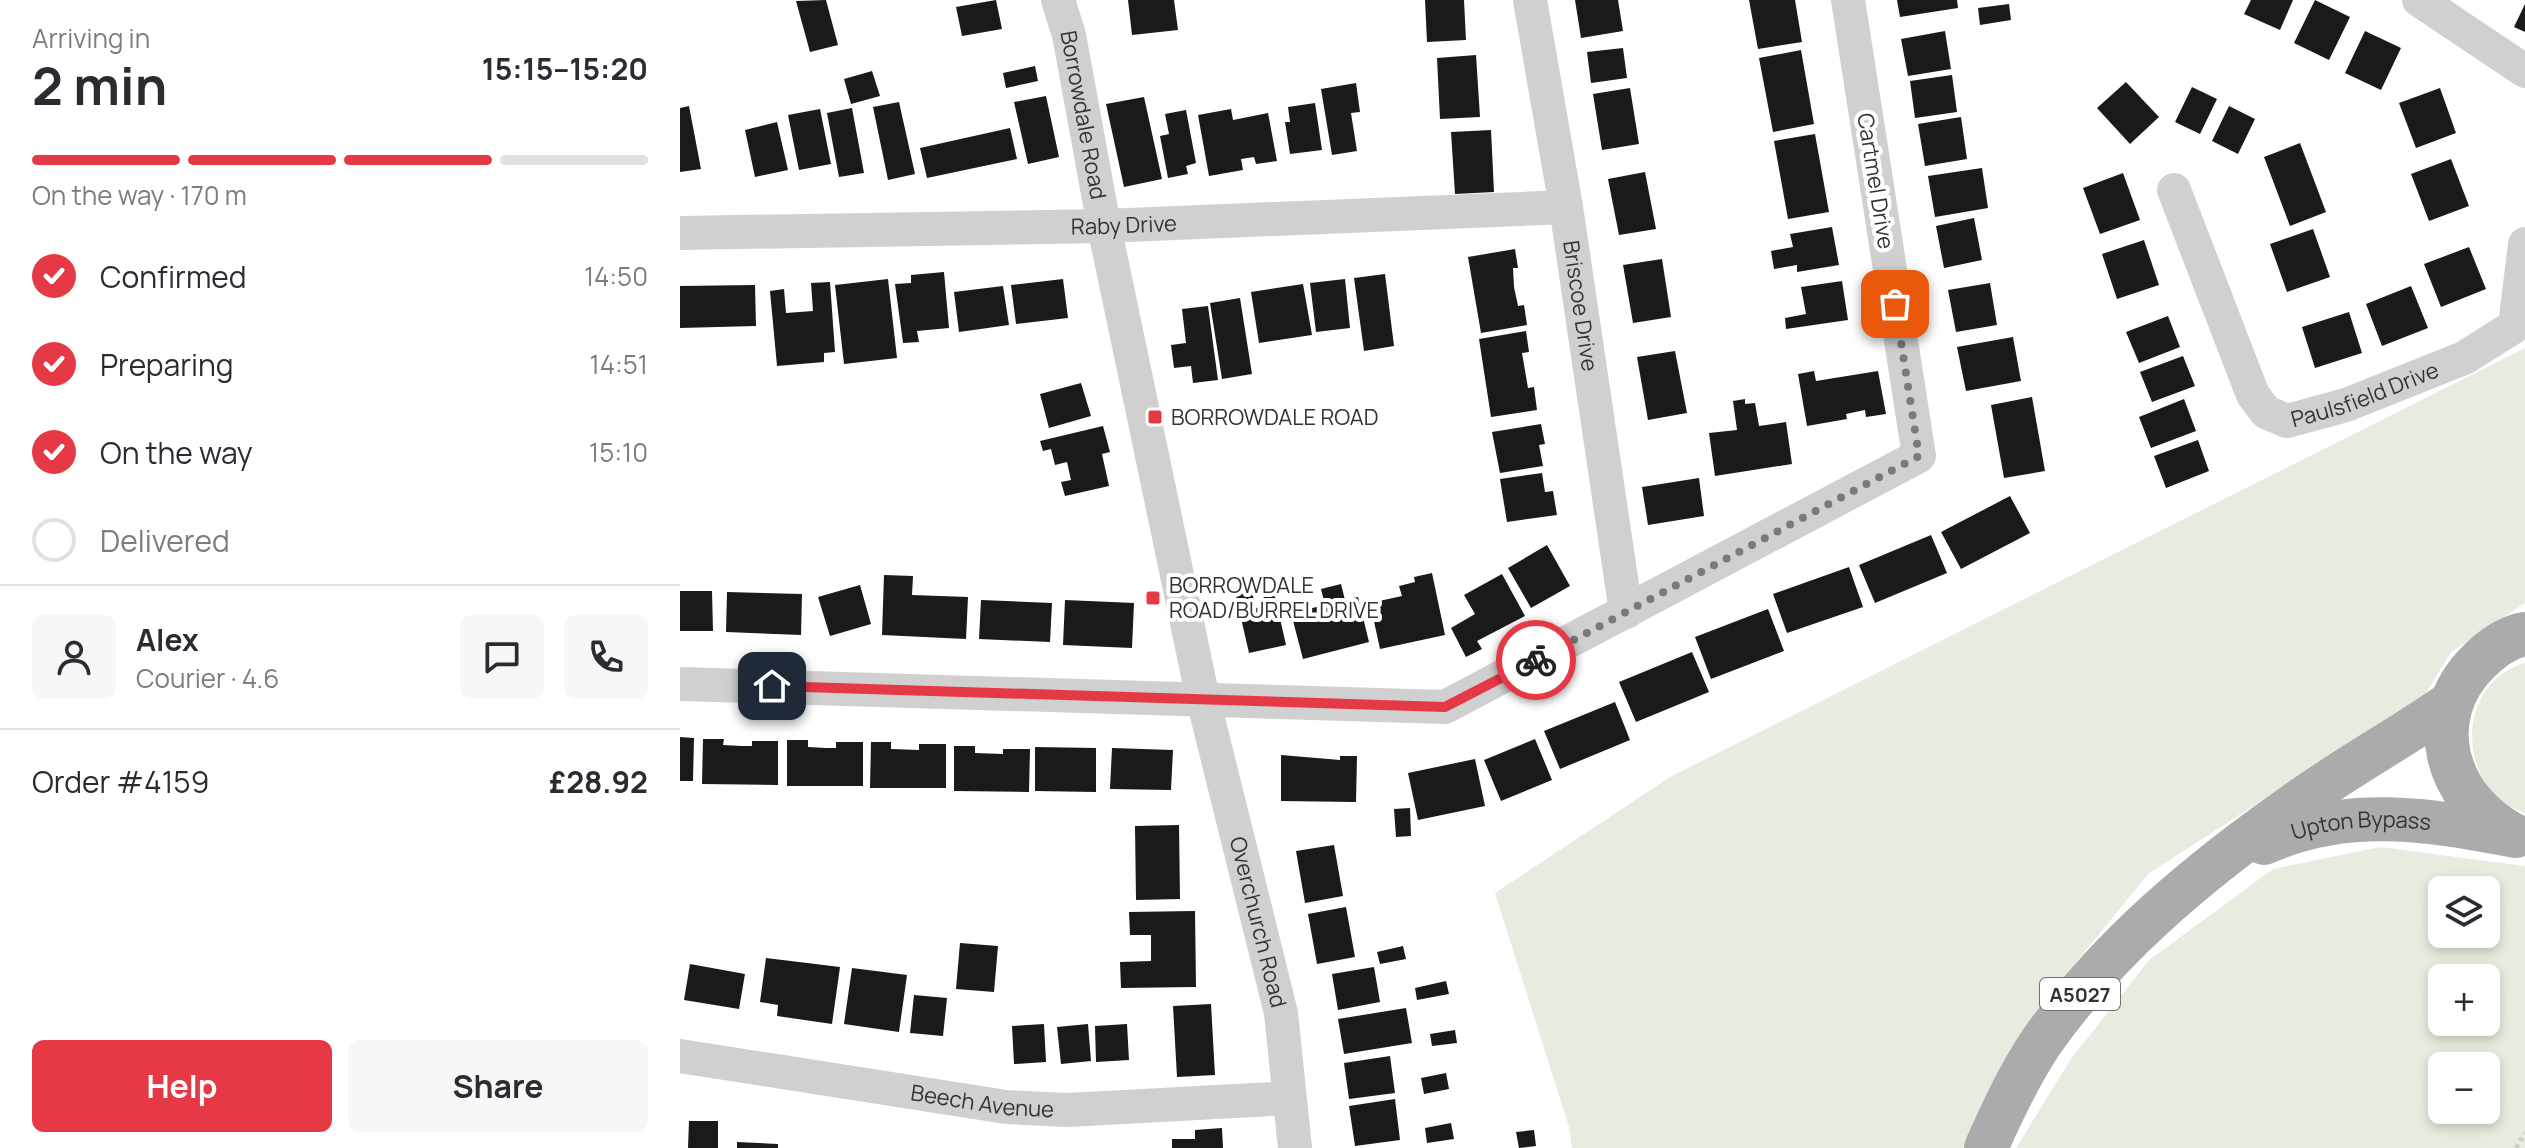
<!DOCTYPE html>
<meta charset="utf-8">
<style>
:root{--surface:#fff;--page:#f7f7f7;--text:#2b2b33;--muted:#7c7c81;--line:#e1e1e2;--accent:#e63946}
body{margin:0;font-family:Manrope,sans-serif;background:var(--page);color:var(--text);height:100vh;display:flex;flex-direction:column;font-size:30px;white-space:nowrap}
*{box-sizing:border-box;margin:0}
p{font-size:26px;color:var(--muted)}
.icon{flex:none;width:44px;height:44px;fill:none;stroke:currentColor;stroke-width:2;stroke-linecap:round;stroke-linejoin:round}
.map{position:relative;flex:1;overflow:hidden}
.details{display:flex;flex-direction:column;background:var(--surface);width:680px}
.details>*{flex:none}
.buttons{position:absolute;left:1748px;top:876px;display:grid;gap:16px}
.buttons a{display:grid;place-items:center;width:72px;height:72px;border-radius:12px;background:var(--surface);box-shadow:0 4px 12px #0003;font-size:40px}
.pin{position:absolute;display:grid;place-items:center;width:68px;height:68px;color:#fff;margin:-34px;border-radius:16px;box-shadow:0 4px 12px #0006}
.courier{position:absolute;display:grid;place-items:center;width:80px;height:80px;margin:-40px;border:6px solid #e63946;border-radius:50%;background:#fff;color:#222;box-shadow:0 2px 10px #0007}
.summary em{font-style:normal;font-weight:700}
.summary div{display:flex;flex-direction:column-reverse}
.summary{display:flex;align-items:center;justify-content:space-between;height:136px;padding:0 32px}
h1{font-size:52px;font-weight:700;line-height:60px}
.bar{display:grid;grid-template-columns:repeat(4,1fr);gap:12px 8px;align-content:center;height:96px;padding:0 32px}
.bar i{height:10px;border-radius:6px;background:var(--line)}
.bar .selected{background:var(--accent)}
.bar p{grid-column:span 4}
.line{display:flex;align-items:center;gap:20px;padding:0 32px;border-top:2px solid var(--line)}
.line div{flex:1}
.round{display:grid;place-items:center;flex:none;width:84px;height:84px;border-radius:12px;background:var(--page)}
ol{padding:0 32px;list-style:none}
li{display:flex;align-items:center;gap:24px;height:88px}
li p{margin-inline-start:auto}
li .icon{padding:8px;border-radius:50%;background:var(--accent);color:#fff;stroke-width:4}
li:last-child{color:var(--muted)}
li i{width:44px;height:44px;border:4px solid var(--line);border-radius:50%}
.cta{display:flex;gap:16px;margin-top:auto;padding:16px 32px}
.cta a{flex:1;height:92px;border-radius:12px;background:var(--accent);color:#fff;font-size:32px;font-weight:700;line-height:92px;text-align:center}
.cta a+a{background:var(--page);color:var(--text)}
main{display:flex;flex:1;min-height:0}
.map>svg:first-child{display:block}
.green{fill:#e6ecdf;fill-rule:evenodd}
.building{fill:#1a1a1a}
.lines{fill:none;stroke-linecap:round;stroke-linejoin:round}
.path{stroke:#cdcdcd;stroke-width:5;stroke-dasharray:4 4;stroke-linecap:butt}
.street{stroke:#d0d0d0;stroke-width:34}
.primary{stroke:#ababab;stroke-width:44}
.done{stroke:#7a7a7a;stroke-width:8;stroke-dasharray:0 14.4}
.route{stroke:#e63946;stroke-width:10}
.poi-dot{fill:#e63946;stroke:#fff;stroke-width:3}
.labels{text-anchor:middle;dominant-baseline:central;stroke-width:8;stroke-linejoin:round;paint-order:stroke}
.shield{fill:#fff;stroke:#707070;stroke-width:2}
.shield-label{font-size:20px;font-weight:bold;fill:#333}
.street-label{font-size:22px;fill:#333;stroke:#fff}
.poi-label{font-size:22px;fill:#333;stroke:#fff;text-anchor:start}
</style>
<main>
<section class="details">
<div class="summary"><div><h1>2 min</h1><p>Arriving in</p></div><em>15:15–15:20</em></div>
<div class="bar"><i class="selected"></i><i class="selected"></i><i class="selected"></i><i></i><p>On the way · 170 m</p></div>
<ol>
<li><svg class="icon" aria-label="check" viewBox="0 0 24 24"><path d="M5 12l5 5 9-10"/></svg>Confirmed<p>14:50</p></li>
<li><svg class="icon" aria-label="check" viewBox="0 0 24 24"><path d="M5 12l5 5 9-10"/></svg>Preparing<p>14:51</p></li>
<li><svg class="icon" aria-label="check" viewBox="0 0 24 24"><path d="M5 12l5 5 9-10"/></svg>On the way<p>15:10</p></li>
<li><i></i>Delivered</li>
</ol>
<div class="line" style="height:144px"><a class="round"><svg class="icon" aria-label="person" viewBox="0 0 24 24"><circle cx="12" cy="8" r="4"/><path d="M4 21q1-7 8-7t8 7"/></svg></a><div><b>Alex</b><p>Courier · 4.6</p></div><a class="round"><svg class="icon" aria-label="chat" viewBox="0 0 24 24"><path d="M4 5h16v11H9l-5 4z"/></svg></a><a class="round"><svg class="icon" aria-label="phone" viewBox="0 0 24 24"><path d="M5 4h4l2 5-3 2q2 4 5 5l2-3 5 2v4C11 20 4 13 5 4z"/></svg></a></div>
<div class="line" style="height:104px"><div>Order #4159</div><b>£28.92</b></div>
<div class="cta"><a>Help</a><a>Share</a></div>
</section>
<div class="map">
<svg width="1845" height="1148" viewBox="0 0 1845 1148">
<rect width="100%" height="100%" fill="#fff"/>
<path class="green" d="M1845 348V603L1771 652 1745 695 1468 874 1373 991 1285 1148H892L889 1127 815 893 990 777Z
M1845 663V813C1776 791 1773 683 1845 663Z
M1700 847 1845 866V1148H1336L1391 1059 1469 960 1593 869ZM1806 890V934H1762V890ZM1806 978V1022H1762V978ZM1806 1066V1110H1762V1066Z"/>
<path class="building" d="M146 0 158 45 130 52 116 1Z
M316 0 322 29 282 36 276 7Z
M448 0H494L498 30 452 35Z
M745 0H784L786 40 747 42Z
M895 0H938L943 31 901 38Z
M1069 0H1115L1122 42 1078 49Z
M1217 0H1277L1278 8 1220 17Z
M1571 0H1613L1600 30 1564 14Z
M1635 0 1670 17 1649 60 1614 43Z
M1329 4 1331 20 1300 25 1298 8Z
M1845 4V32L1834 27Z
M1265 31 1271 69 1228 76 1221 39Z
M1685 31 1721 48 1701 90 1665 73Z
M943 48 947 78 911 83 907 52Z
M1121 50 1134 124 1093 132 1079 58Z
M796 55 800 117 760 119 757 58Z
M355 66 358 81 326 88 323 73Z
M192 71 200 96 171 104 164 79Z
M1272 75 1277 112 1235 118 1230 81Z
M1446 82 1479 117 1450 144 1417 108Z
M676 83 680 112 671 113 677 151 652 155 641 89Z
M1512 87 1537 99 1520 134 1495 122Z
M950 88 959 144 922 150 913 94Z
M1760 88 1776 133 1736 148 1719 103Z
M366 96 379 157 348 164 334 102Z
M464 97 482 179 444 187 426 104Z
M219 102 235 174 208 180 193 107Z
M635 103 642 150 610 154 605 122H610L608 107Z
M9 106 21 169 0 172V108Z
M1549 106 1575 119 1558 154 1532 141Z
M172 108 184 173 159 177 147 113Z
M140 109 151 164 119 170 108 115Z
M551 109 553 120 588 113 597 161 576 164 574 157 561 159 563 170 529 176 518 115Z
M506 110 516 163 506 166 508 174 488 178 480 136 489 134 485 114Z
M1281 117 1287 159 1245 166 1238 124Z
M97 122 108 170 75 177 65 130Z
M330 128 337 159 247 178 240 148Z
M811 130 814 192 775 194 771 132Z
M1135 134 1149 212 1108 219 1094 141Z
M1620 143 1646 212 1610 226 1584 157Z
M1771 159 1789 206 1749 221 1731 174Z
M1302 168 1308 208 1255 217 1248 176Z
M965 172 976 229 939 235 928 179Z
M1443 173 1460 220 1420 234 1403 188Z
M1294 218 1302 260 1264 268 1256 226Z
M1152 227 1159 265 1117 272V265L1094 269 1091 251 1113 247 1110 234Z
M1633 229 1650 277 1607 292 1590 244Z
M1464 240 1479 285 1437 299 1422 254Z
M1789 247 1806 289 1761 307 1744 264Z
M835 249 838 268H833L834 287 838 306 844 305 847 325 801 333 788 257Z
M982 259 991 317 953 323 943 265Z
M264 272 269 328 237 331 239 342 223 343 215 284 231 283V275Z
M705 274 714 346 684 351 674 278Z
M208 279 217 358 164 364 155 285Z
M383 279 388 318 336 324 331 285Z
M665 279 670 328 636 332 630 283Z
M1162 281 1168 320 1106 329 1105 318 1126 314 1121 287Z
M150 282 155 352 144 353V362L97 366 90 291 104 289 106 313 133 311 131 283Z
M1310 283 1317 325 1276 332 1268 290Z
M623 284 632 335 579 343 571 292Z
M75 285 76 326 0 328V286Z
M323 286 329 325 279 332 274 292Z
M1731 286 1748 328 1702 346 1686 304Z
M560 298 572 374 542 379 530 303Z
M528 306 538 380 513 383 511 366 494 368 491 345 506 343 502 309Z
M1669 312 1682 353 1635 368 1622 327Z
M1488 316 1500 347 1459 363 1446 332Z
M846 331 849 352 842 353 848 388 854 387 857 410 811 417 799 339Z
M1333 337 1341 381 1286 391 1277 347Z
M995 351 1007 413 968 420 957 357Z
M1503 356 1515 386 1472 402 1460 372Z
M1134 371 1136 381 1198 371 1206 414 1186 417 1185 410 1166 414 1167 419 1127 426 1118 374Z
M401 383 411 416 369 428 360 394Z
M1352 397 1365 471 1324 478 1311 405Z
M1065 399V404L1075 403 1079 426 1106 422 1112 464 1035 476 1029 433 1057 430 1053 401Z
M1504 399 1516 431 1471 448 1459 417Z
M861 424 865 444 859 445 863 466 820 473 812 432Z
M423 426 430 452 422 454 429 486 385 496 381 482 391 480 387 462 375 465 371 449 363 451 360 441Z
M1518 440 1529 471 1486 488 1474 456Z
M862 473 865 492 873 491 877 515 827 522 820 479Z
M1019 478 1024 516 968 525 962 487Z
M1330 496 1350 533 1281 569 1261 532Z
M1251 535 1267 573 1195 603 1179 565Z
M867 545 890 586 851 608 828 568Z
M1169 567 1183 607 1107 633 1093 594Z
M752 573 765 635 700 649 690 603 722 596 719 586 735 582 734 577Z
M822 574 845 616 797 641 802 649 786 657 771 628 795 614 784 595Z
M204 575 233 576 232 595 288 597 286 639 202 635Z
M661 584 665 600 678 597 689 642 623 659 611 613 645 605 641 589Z
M180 585 191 624 150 636 138 597Z
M571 588 576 608 586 606 583 595 594 592 606 645 569 653 555 592Z
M0 591H32L33 631H0Z
M47 592 122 594 121 635 46 632Z
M301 600 372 603 370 642 299 639Z
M385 600 454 603 452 648 383 645Z
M1088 609 1104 651 1031 679 1015 637Z
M1012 652 1029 692 956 722 939 682Z
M935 702 950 740 880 769 864 731Z
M0 737 14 738 13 781H0Z
M23 739H44L43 745 62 746H72V741H98V785L22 784Z
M855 739 872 780 821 801 804 760Z
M107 740H128V747L146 748H156V742H183V786H107Z
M191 742H211V749L239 750V744H266V788H190Z
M274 746H295V753L323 754V749H350L349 792 274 791Z
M355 747 416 748V792L355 791Z
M432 748 493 750 491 790 430 789Z
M601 755 660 760V756H677L676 802 601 801Z
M795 759 805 806 738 820 728 773Z
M730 808 731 836 716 837 714 809Z
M499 825 500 899 456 900 455 826Z
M654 845 663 896 625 903 616 851Z
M666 907 675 957 637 964 628 914Z
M515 911 516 987 441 988 440 962 471 961V935H450L449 912Z
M280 943 318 946 314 992 276 989Z
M723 946 726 959 700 964 697 952Z
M86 958 160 967 152 1024 97 1016 98 1005 80 1002Z
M10 964 65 974 59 1009 4 1000Z
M694 967 700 1002 658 1010 652 974Z
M172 968 227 975 219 1032 164 1024Z
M766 981 769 994 737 1000 735 988Z
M234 995 267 998 263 1036 230 1033Z
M531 1004 535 1075 497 1077 493 1006Z
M726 1008 732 1043 664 1054 658 1019Z
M364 1024 366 1062 334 1064 332 1026Z
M408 1024 411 1061 381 1064 377 1027Z
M447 1024 449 1060 416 1062 415 1026Z
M775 1030 777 1043 752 1046 750 1034Z
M710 1056 715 1093 669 1099 664 1063Z
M766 1073 769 1089 744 1094 741 1078Z
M715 1099 720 1140 675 1146 669 1106Z
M9 1121H38V1148H8Z
M771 1123 774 1139 747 1143 745 1128Z
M542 1128 543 1148H492V1139H515V1130Z
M854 1130 856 1146 839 1148 836 1132Z
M57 1142 98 1144V1148H57Z"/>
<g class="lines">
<path class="path" d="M1836 1148 1845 1133"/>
<g class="street">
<path id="s1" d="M378 0 389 35 424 226 523 699 601 1013 615 1148"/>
<path id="s2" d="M850 0 886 207 946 612"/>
<path d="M1739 0 1845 71"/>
<path id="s3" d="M1494 190 1573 395 1586 412 1607 421 1666 405 1784 358 1835 326 1845 244"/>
<path id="s4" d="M0 233 424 226 886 207"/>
<path d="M0 684 765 707 1239 456 1168 0"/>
<path id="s5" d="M0 1056 326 1107 388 1110 609 1098"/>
</g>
<g class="primary">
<path d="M1830 833C1766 798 1742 718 1798 662 1810 650 1827 637 1845 634"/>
<path id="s6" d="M1584 843C1668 805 1750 820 1836 836"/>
<path d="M1306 1148C1322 1112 1340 1073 1362 1041 1428 947 1521 870 1614 805 1665 768 1721 738 1772 702"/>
</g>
</g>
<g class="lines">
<path class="done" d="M856 660 1239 456 1215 304"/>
<path class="route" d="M92 686 765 707 856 660"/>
</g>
<g class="poi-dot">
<rect x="467" y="409" width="16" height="16" rx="4"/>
<rect x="465" y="590" width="16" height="16" rx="4"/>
</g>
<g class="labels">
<rect class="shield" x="1360" y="978" width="80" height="32" rx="6"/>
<g class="shield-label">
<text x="1400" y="994">A5027</text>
</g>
<g class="street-label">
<text stroke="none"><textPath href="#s1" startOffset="118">Borrowdale Road</textPath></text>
<text transform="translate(1196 181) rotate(81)">Cartmel Drive</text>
<text stroke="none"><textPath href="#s4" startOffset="444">Raby Drive</textPath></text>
<text stroke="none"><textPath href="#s2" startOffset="310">Briscoe Drive</textPath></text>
<text stroke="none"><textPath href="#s3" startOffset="346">Paulsfield Drive</textPath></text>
<text stroke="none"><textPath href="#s6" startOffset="100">Upton Bypass</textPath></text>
<text stroke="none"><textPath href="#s1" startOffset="944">Overchurch Road</textPath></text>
<text stroke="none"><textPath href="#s5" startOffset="306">Beech Avenue</textPath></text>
</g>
<g class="poi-label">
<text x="491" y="417">BORROWDALE ROAD</text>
<text x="489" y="585">BORROWDALE<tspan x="489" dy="25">ROAD/BURREL DRIVE</tspan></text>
</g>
</g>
</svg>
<div class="buttons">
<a><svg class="icon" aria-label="layers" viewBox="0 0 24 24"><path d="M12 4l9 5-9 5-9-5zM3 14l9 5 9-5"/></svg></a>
<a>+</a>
<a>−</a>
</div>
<div class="pin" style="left:1215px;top:304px;background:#ea580c"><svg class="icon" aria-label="bag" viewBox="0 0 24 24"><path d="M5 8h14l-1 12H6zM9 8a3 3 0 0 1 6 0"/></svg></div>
<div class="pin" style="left:92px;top:686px;background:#1f2937"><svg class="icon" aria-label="home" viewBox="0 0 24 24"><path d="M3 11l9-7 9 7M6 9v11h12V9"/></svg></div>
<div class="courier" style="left:856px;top:660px"><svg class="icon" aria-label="bike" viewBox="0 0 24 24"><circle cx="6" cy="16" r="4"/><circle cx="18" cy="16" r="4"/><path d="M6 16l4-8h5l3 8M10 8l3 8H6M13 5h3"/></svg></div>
</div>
</main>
